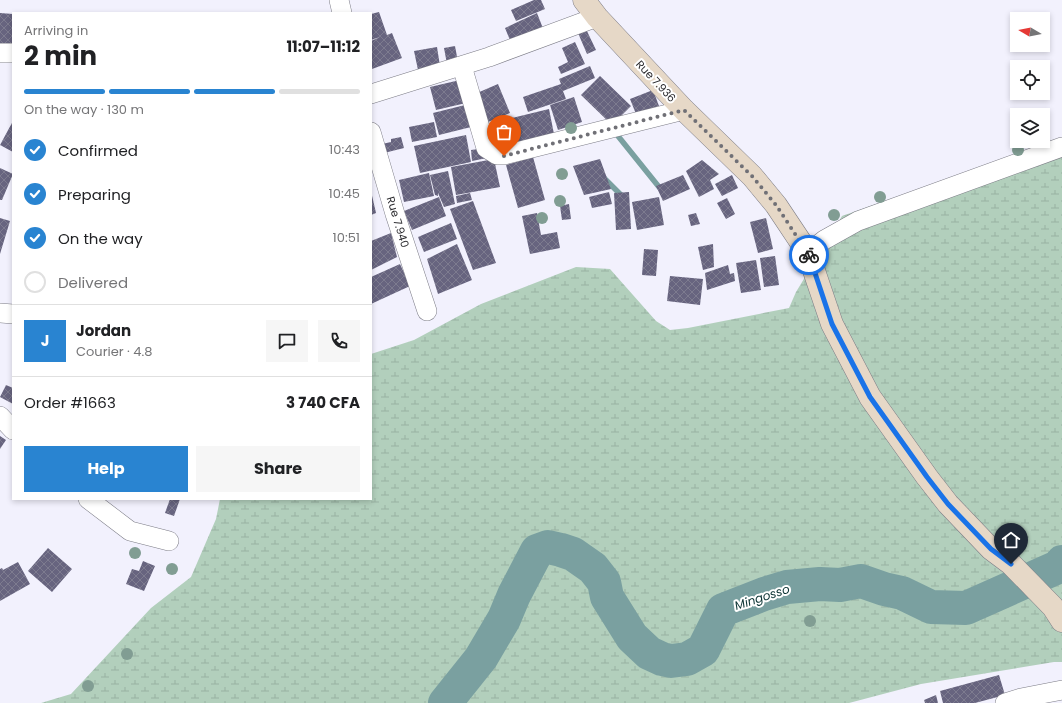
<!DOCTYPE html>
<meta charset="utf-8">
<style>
:root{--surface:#fff;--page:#f6f6f6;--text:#202124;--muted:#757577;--line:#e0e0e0;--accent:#2984d1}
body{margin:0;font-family:Poppins,sans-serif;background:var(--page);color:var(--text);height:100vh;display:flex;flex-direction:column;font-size:15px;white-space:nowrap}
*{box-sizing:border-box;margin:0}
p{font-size:13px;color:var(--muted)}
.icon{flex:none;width:22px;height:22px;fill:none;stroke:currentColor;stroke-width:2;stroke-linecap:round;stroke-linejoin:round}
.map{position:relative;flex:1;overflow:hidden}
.details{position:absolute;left:12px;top:12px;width:360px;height:488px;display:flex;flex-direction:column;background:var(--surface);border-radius:0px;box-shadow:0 2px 6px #0003}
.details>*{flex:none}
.needle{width:26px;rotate:280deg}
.buttons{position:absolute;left:1010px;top:12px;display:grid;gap:8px}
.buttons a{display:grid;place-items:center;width:40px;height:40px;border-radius:0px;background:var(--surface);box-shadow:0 2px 6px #0003;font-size:20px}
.pin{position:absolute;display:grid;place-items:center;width:34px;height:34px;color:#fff;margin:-41px -17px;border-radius:50% 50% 50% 0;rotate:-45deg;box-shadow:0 0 4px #0007}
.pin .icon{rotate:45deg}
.courier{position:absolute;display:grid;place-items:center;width:40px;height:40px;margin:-20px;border:3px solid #1a73e8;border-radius:50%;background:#fff;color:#222;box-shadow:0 1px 5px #0007}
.summary em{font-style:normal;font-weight:700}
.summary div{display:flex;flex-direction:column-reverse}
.summary{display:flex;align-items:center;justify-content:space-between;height:68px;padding:0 12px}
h1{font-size:26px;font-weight:700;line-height:30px}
.bar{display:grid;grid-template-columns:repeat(4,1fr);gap:6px 4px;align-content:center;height:48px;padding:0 12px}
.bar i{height:5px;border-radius:3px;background:var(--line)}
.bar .on{background:var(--accent)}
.bar p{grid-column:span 4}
.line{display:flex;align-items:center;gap:10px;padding:0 12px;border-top:1px solid var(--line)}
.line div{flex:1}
.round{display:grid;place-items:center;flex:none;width:42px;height:42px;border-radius:0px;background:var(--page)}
ol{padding:0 12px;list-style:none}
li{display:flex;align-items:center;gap:12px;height:44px}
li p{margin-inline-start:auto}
li .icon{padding:4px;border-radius:50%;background:var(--accent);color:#fff;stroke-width:4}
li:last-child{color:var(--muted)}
li i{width:22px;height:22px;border:2px solid var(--line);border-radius:50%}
.button{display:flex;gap:8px;margin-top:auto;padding:8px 12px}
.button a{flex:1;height:46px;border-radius:0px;background:var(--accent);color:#fff;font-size:16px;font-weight:700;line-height:46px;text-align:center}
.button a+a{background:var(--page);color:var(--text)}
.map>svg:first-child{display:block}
.wetland{fill:url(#wetland-marsh)}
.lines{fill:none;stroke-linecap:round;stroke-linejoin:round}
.stream{stroke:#7aa0a0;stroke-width:5.5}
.river{stroke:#7aa0a0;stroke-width:34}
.building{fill:url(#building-cross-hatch)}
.street-casing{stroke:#7c7c86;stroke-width:20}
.secondary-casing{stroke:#7c7c86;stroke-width:23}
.street{stroke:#fff;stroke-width:19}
.secondary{stroke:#e6d8c7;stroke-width:22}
.tree{fill:#819d93}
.done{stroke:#707076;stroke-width:4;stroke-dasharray:0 7.2}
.route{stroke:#1a73e8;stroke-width:5}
.labels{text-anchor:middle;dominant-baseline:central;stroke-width:4;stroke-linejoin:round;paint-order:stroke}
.street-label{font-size:11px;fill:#2a2a2e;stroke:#fff}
.water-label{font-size:12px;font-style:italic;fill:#0d3535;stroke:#fff}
</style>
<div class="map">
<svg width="1062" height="703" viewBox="0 0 1062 703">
<defs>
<pattern id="wetland-marsh" width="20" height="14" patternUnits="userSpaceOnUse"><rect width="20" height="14" fill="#b2cfbc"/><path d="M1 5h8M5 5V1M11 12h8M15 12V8" fill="none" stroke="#99b2a2"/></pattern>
<pattern id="building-cross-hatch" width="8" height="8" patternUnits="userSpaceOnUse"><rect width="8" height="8" fill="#67647f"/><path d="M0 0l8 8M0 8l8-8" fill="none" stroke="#7d7b8f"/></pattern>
</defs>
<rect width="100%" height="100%" fill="#f2f1fd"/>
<path class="wetland" d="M1062 139V662H1054L921 684 849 703H41L71 694 151 608 191 577 216 519 220 499H371V354L414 340 481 304 576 267 610 269 656 321 670 330 688 328 789 308 796 292 842 216Z"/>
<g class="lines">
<path class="stream" d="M618 136 659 187
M604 178 622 196"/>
<path class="river" d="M445 703 481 658 504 619 514 595 537 551 548 547 561 550 573 554 593 568 604 582 607 597 632 637 649 653 662 659 671 661 687 659 703 650 723 610 764 594 787 587 820 584 840 585 861 581 884 589 902 593 931 607 966 608 1060 566 1062 562"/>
</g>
<path class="building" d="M534 0H541L545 9 516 21 511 10Z
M379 12 387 35 392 33 402 58 372 69 371 66V41L380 37 371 40V14Z
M0 13 13 14V47L0 45Z
M537 13 544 31 512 45 505 28Z
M586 29 596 50 587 54 578 33Z
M575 42 585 64 561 74 558 67 568 62 562 48Z
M455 46 458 62 447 64 444 48Z
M437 47 440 66 418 70 414 51Z
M590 66 595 78 563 91 566 99 528 112 523 97 561 84 559 79Z
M600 76 631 106 612 125 581 95Z
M460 80 466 103 436 110 430 87Z
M498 84 510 113 488 122 477 93Z
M653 90 659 106 636 114 630 99Z
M574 97 582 122 558 130 550 105Z
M465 105 471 127 439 135 433 113Z
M549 109 554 134 518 143 512 118Z
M509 119 513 129 492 136 488 127Z
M13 121V152L0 145Z
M434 122 437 137 412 142 409 127Z
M514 131 516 141 497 145 495 136Z
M466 135 471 162 420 173 414 146Z
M401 137 404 148 384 153 382 144 391 142V139Z
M485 148 487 158 472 161 471 150Z
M533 157 545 200 518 208 506 165Z
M494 159 500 187 456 195 451 167Z
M600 159 611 189 584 195 573 166Z
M702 160 719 174 710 180 714 189 699 197 686 171Z
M0 168 13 174 2 200H0Z
M448 171 455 204 444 207 438 193V196L435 195 430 175Z
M429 173 434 196 404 202 399 180Z
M683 175 690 189 663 201 656 186Z
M732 175 738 188 722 196 715 184Z
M371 191 376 213 371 215Z
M609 192 612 204 592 208 589 197Z
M629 192 631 229 616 230 614 193Z
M470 193 472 200 457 203 456 196Z
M439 197 446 216 412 230 404 211Z
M659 197 664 225 637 230 632 202Z
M727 198 735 214 726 219 717 203Z
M473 201 496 263 473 270 450 209Z
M569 204 571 219 562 220 560 206Z
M537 213 541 235 557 232 560 248 530 254 522 216Z
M696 213 700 224 691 226 688 215Z
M0 218 10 221 0 254Z
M766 218 773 249 758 253 750 222Z
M451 223 457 239 424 252 418 237Z
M391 233 397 257 371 270V241Z
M457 244 472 280 438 294 427 259Z
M713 244 714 267 703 270 698 247Z
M644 249 658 250 656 276 642 275Z
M775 256 779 285 764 287 760 258Z
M756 260 761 290 741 293 736 263Z
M400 264 410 286 371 304V277Z
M728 265 730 274 734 273 735 281 707 290 705 273Z
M670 276 703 279 700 305 667 301Z
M6 385 13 388V404L0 397Z
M0 436 6 440 0 449Z
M170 499H180L174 516 165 513Z
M48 548 72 569 52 592 28 571Z
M143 561 155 566 144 591 126 584 132 569 139 571Z
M18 562 30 584 0 601V569L2 568 3 570Z
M999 675 1005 695 975 703H943L940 691Z
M936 695 938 703H925L924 700Z"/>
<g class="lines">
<defs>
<path id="street" d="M339 0 342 13
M0 53H13
M462 66 486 148 497 155H504L684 110
M371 94 489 57 597 17
M371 132 395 214 427 311
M808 253 824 240 858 221 1062 147
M0 313 13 314
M0 416 13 430
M88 499 130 531 169 541
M1005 703 1021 698 1062 690"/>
<path id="secondary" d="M584 0 597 17 684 110 752 176 776 205 808 253 832 324 870 397 927 477 948 504 991 549 1011 564 1053 607 1062 621"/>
</defs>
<use href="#street" class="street-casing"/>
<use href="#secondary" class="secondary-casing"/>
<use href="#street" class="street"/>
<use href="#secondary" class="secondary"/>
</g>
<g class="tree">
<circle cx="571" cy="128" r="6"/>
<circle cx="1018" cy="150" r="6"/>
<circle cx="562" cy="174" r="6"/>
<circle cx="880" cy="197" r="6"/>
<circle cx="560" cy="201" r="6"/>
<circle cx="834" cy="215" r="6"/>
<circle cx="542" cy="218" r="6"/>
<circle cx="135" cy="553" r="6"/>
<circle cx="172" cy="569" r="6"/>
<circle cx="810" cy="621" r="6"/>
<circle cx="127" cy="654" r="6"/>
<circle cx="88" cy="686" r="6"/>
</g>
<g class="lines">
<path class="done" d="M504 156 684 110 752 176 776 205 809 255"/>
<path class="route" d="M809 255 832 324 870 397 927 477 948 504 991 549 1011 564"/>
</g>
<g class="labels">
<g class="street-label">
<text transform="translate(656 81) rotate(47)">Rue 7.936</text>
<text transform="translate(398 222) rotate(73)">Rue 7.940</text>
</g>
<g class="water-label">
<text transform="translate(762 597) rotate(-18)">Mingosso</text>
</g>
</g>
</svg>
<div class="buttons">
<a><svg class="needle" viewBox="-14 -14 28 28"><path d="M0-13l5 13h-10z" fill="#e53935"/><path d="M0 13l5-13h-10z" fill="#757577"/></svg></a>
<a><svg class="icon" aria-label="locate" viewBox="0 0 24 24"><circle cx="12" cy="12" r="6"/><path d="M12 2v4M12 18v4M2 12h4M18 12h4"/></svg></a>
<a><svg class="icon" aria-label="layers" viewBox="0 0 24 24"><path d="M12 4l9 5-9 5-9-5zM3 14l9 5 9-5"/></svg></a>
</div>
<div class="pin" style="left:504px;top:156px;background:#ea580c"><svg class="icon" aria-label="bag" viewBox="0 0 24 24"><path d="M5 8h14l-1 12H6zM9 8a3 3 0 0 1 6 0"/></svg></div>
<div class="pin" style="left:1011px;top:564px;background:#1f2937"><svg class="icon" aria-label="home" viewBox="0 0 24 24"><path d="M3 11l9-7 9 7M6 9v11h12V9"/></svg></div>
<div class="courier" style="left:809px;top:255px"><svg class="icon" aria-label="bike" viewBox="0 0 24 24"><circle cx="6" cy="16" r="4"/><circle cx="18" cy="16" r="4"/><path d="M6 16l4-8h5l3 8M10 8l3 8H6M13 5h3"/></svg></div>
<section class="details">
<div class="summary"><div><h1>2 min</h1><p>Arriving in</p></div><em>11:07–11:12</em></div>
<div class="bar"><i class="on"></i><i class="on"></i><i class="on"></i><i></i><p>On the way · 130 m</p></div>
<ol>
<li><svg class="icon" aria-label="check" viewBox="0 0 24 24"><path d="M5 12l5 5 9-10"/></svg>Confirmed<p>10:43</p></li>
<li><svg class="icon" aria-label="check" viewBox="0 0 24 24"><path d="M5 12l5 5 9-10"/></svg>Preparing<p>10:45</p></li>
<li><svg class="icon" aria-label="check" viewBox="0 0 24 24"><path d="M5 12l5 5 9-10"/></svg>On the way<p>10:51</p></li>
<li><i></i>Delivered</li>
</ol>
<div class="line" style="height:72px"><b class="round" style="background:var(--accent);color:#fff">J</b><div><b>Jordan</b><p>Courier · 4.8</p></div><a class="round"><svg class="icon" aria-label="chat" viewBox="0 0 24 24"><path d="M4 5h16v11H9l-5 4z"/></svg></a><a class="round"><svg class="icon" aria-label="phone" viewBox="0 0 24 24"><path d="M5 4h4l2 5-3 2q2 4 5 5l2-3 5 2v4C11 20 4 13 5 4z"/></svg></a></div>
<div class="line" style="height:52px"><div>Order #1663</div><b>3 740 CFA</b></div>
<div class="button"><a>Help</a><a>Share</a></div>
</section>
</div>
